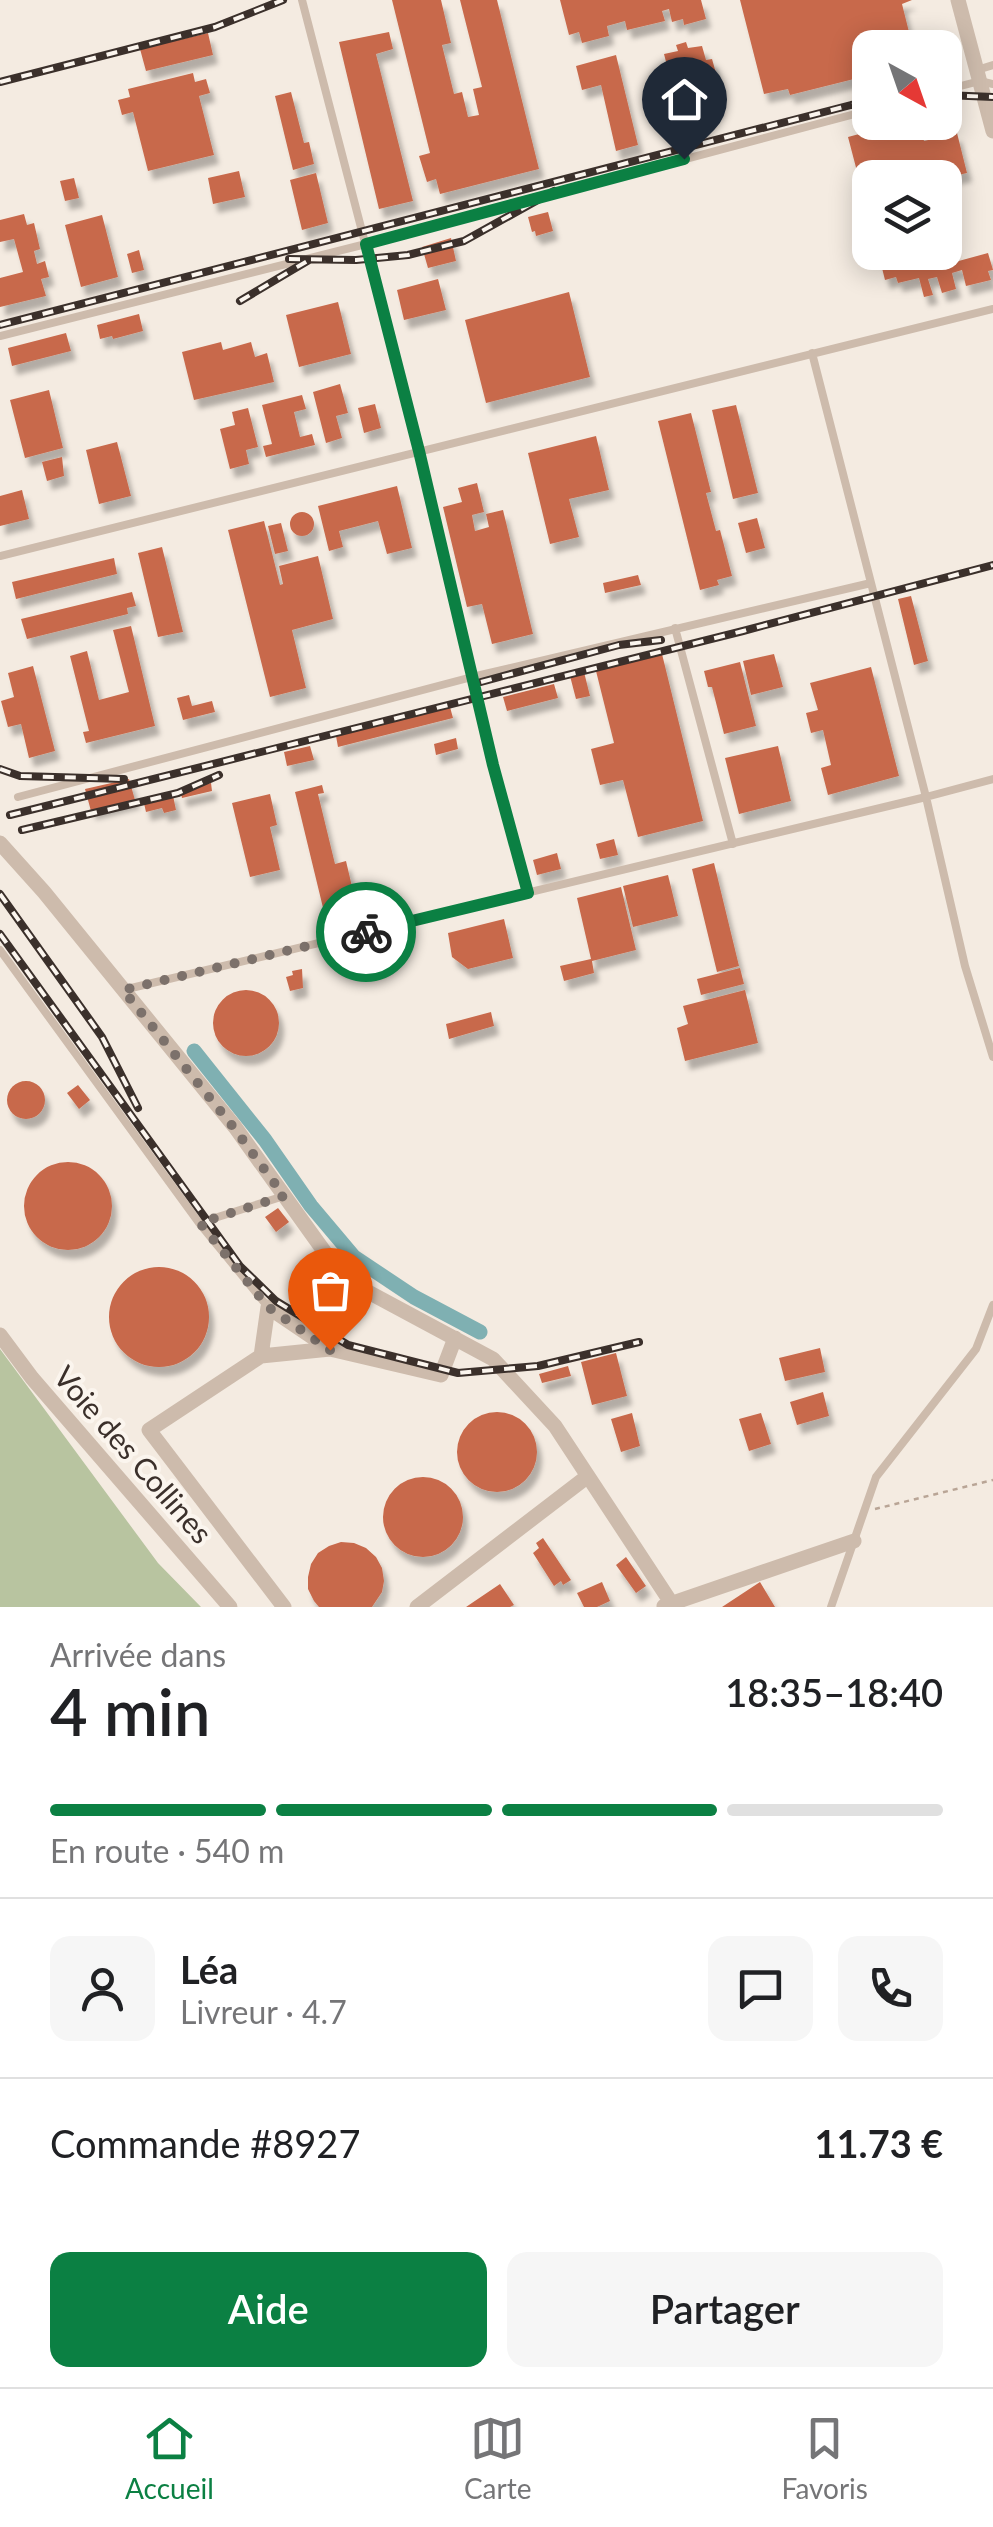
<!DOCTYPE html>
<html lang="fr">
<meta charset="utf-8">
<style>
:root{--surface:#fff;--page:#f6f6f6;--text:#202124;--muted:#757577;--line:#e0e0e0;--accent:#0b8043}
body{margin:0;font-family:Lato,sans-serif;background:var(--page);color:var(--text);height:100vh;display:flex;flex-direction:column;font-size:38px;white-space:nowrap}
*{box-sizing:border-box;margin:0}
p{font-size:32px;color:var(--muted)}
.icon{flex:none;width:55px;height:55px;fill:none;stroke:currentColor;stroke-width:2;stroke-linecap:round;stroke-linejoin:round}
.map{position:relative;height:1607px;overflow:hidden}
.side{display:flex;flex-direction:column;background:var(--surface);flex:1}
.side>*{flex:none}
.needle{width:65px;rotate:140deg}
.tools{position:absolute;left:852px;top:30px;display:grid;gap:20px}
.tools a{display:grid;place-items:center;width:110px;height:110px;border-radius:20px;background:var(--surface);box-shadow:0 5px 25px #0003;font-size:50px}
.pin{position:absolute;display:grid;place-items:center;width:85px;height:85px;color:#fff;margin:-102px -42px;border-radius:50% 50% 50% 0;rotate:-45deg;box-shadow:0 0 10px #0007}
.pin .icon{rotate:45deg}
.courier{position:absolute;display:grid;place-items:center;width:100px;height:100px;margin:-50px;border:8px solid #0b8043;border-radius:50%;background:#fff;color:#222;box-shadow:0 2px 12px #0007}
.headline em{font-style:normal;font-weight:600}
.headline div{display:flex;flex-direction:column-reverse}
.headline{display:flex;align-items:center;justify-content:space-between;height:170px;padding:0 50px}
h1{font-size:65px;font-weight:600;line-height:75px}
.bar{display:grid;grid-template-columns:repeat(4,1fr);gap:15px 10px;align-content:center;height:120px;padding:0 50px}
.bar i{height:12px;border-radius:8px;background:var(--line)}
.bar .active{background:var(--accent)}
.bar p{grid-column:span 4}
.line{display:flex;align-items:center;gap:25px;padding:0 50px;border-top:2px solid var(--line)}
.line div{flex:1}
.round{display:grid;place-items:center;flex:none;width:105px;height:105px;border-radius:20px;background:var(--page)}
.primary-button{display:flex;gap:20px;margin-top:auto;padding:20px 50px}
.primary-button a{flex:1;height:115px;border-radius:20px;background:var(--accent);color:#fff;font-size:40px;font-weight:600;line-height:115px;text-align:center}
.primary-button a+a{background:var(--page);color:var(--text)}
.dock{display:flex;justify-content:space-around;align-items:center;height:140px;border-top:2px solid var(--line);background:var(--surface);font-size:28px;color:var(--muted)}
.dock a{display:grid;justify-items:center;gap:5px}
.dock .active{color:var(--accent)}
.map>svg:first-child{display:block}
.green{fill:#b8c4a0}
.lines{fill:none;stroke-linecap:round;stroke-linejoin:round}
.canal{stroke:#7fb0b2;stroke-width:15}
.building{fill:#c8694b;filter:url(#shadow)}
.path{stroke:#b9a596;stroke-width:2.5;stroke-dasharray:5 5;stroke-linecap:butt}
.service{stroke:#cdbbac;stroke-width:8}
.minor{stroke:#cdbbac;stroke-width:15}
.rail-casing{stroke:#3b302b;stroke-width:8}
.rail{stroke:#fbf5ee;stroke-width:4;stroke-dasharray:11;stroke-linecap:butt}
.done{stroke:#7c716b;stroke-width:10;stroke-dasharray:0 18}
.route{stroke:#0b8043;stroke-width:12}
.labels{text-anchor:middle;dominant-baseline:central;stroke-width:8;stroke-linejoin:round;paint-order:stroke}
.street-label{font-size:30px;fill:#3b302b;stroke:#fbf5ee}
</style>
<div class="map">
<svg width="993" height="1607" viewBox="0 0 993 1607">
<defs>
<filter id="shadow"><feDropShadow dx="5" dy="9" stdDeviation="2.5" flood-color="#0004"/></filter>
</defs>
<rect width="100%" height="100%" fill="#f4ebe1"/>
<path class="green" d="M0 1349 158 1563 201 1607H0Z"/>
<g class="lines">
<path class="canal" d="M194 1051 265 1140 311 1206 354 1257 414 1297 480 1332"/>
</g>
<path class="building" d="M392 0H441L451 43 442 45 454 94 462 92 468 117 479 115 473 89 482 87 460 0H497L539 169 440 194 436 179 427 182 419 156 430 153Z
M560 0H701L706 19 684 25 683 19 672 22 669 9 662 11 665 21 627 30 625 21 607 26 609 36 582 43 579 32 569 35Z
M740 0H912L902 4 913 48H870V75L790 95 788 89 764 94Z
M389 32 393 49 376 54 413 201 379 209 339 42Z
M208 33 213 55 146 71 140 49Z
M686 42 688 48 702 46 706 60 712 59 720 87 713 89 718 108 681 117 673 88 667 89 665 83 671 81 664 54 678 51 676 45Z
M616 55 638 145 616 151 601 85 582 90 576 66Z
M193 73 195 82 206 79 210 93 199 96 214 155 148 171 133 112 122 115 118 100 130 97 128 89Z
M291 92 304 143 309 142 314 164 293 170 275 96Z
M904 122H919L924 141 957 133 967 173 945 178H870L869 217 848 137Z
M239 171 245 197 213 204 208 178Z
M316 173 328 223 302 230 290 180Z
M74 178 79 198 65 201 60 181Z
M548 212 553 231 536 236 535 231 532 232 528 217Z
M24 214 27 225 34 223 40 249 34 251 37 264 45 261 49 277 41 279 46 296 0 307V278L23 272 14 239 0 242V220Z
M102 215 118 277 81 287 65 225Z
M945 228 955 262 988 253 993 270 988 271 991 280 966 286 962 270 952 273 956 289 942 293 937 277 928 279 933 295 924 297 919 278 898 283 896 277 885 280 878 252H945Z
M451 238 456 261 428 268 422 247Z
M139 250 144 270 132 273 127 254Z
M438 279 446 310 404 320 397 290Z
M569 292 590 377 486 403 465 320Z
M338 302 351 354 299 367 286 315Z
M139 314 143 331 113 339 112 336 100 339 97 325Z
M66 333 71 351 12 366 8 348Z
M221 342 223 350 251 342 255 357 267 353 274 382 194 400 182 352Z
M340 384 348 413 336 416 342 438 326 443 313 392Z
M49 390 63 448 25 458 10 400Z
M302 395 306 409 294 412 300 437 312 434 315 445 266 457 263 446 272 444 262 405Z
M375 404 381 428 364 433 358 408Z
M736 405 758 493 733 499 712 410Z
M248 408 258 447 246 450 249 464 230 469 220 429 235 425 232 412Z
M691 413 711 492 706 493 716 531 720 530 732 576 717 580 719 585 700 590 658 421Z
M596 436 609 490 569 499 579 537 550 544 528 453Z
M117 442 131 496 99 504 86 450Z
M62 457 64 476 47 481 42 462Z
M477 483 484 512 472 515 475 531 489 527 486 514 503 510 533 634 492 644 482 604 467 607 443 507 462 502 458 488Z
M397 486 412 548 387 554 378 521 339 531 343 547 329 551 318 506Z
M22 490 29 519 0 526V496Z
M290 524a12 12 0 1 1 24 0a12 12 0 1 1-24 0Z
M757 518 765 548 746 553 738 523Z
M264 521 280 585 283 584 279 566 318 556 333 619 292 630 306 688 270 697 228 530Z
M281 523 288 551 275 554 268 526Z
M162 547 183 632 158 637 138 553Z
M114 558 117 574 16 599 12 582Z
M638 575 641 585 605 593 603 583Z
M132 592 136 606 127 608 128 614 27 639 21 619Z
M911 596 928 661 914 665 898 599Z
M131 626 155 726 86 743 83 732 89 731 70 656 87 651 99 700 129 692 113 630Z
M662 654 703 821 638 837 623 780 600 785 591 749 614 743 596 671Z
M774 654 783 687 751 695 743 661Z
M740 662 756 726 724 734 712 687H708L704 671Z
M33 666 55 751 29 758 21 724 8 727 1 701 14 697 8 673Z
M871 667 899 776 828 795 821 768 831 765 823 730 811 733 806 713 818 710 810 683Z
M584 672 590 696 576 699 570 676Z
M554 684 558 698 507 711 503 697Z
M189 695 192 706 212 701 215 712 183 720 177 698Z
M450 707 453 718 338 747 336 736Z
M456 738 458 749 436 755 434 744Z
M310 746 314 760 287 766 284 752Z
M778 746 791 801 739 814 725 758Z
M129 779 135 800 91 811 85 789Z
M211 783 212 791 182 798 180 790Z
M322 785 324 793 318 794 335 864 346 861 357 908 325 916 295 792Z
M172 791 176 810 164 813 162 808 146 812 143 799Z
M270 794 277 825 270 827 280 870 250 877 232 803Z
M614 839 618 855 600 859 596 844Z
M557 853 561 869 537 875 533 860Z
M714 863 739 966 717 972 692 869Z
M668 875 678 916 633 927 623 886Z
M621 887 636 950 592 961 594 973 564 981 560 966 591 959 577 898Z
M504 919 513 958 468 969 452 957 448 933Z
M740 968 744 984 701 995 697 979Z
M302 969 303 988 290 991 286 977 293 975 292 971Z
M745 990 758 1043 685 1061 677 1028 688 1024 683 1006Z
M213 1023a33 33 0 1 1 66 0a33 33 0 1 1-66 0Z
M491 1012 494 1026 449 1039 446 1024Z
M7 1100a19 19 0 1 1 38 0a19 19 0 1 1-38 0Z
M78 1085 90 1100 79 1109 67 1093Z
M24 1206a44 44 0 1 1 88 0a44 44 0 1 1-88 0Z
M278 1208 289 1222 276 1232 265 1217Z
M109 1317a50 50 0 1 1 100 0a50 50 0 1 1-100 0Z
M820 1348 825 1372 785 1381 779 1358Z
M616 1353 627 1396 592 1405 581 1362Z
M568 1366 571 1376 542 1383 539 1374Z
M823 1392 829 1416 797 1425 790 1402Z
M457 1452a40 40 0 1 1 80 0a40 40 0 1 1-80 0Z
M632 1413 640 1446 621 1452 611 1419Z
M761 1413 771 1444 749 1451 739 1419Z
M383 1517a40 40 0 1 1 80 0a40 40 0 1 1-80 0Z
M543 1538 571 1580 563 1585 561 1581 554 1586 533 1553 539 1548 536 1543Z
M341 1542 354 1543 366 1548 376 1557 382 1568 384 1581 382 1592 372 1607H319L314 1601 308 1589V1577L311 1564 318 1553 329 1546Z
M626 1557 646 1586 636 1593 616 1565Z
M602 1582 610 1601 597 1607H584L577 1593Z
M760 1582 775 1607H722Z
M500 1584 514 1605 510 1607H466Z"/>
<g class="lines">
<path class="path" d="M875 1509 993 1480"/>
<path class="service" d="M302 0 419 451 493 765 528 893
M977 70 993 65
M945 90 980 81 993 84
M0 336 366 244 870 110
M812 353 926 797 965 966 993 1057
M0 556 993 309
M675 628 733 844
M18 797 472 677 871 583
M0 950 199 1223 268 1307
M123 990 926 797 993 779
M199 1223 284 1196
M831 1607 876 1477 976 1349 993 1305"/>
<path class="minor" d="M958 0 993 131
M0 843 44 892 235 1127 344 1279 493 1359 555 1426 674 1607
M0 1335 32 1378 230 1607
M261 1356 330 1349 441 1375 455 1338
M664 1606 854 1541
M284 1607 149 1430 261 1356 268 1307 330 1349
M417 1607 588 1476"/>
<defs>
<path id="rail" d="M0 82 215 27 283 0
M945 95 993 97
M289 259 356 260 408 255 464 241 554 191
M240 301 309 260
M0 325 851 105 870 102
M481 682 619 645 661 640
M0 769 20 776 124 779
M10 815 743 631 993 565
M22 830 178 793 219 775
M0 894 102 1037 138 1108
M0 934 240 1266 276 1301 348 1345 458 1373 538 1366 639 1342"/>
</defs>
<use href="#rail" class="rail-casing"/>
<use href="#rail" class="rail"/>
</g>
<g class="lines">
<path class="done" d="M330 1350 268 1307 200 1223 284 1196 234 1128 123 990 366 932"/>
<path class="route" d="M366 932 528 893 493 765 419 451 366 244 684 159"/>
</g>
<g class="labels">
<g class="street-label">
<text transform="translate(134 1454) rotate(49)">Voie des Collines</text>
</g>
</g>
</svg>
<div class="tools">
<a><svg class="needle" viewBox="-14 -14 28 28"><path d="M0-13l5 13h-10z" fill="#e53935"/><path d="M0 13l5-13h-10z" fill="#757577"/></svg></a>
<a><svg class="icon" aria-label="layers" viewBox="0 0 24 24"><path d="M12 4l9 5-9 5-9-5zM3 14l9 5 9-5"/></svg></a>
</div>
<div class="pin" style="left:330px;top:1350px;background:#ea580c"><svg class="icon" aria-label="bag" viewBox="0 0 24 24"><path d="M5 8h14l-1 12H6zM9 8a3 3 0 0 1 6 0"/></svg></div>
<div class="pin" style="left:684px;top:159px;background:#1f2937"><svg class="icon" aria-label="home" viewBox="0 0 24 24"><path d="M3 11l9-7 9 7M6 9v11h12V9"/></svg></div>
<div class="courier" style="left:366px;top:932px"><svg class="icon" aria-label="bike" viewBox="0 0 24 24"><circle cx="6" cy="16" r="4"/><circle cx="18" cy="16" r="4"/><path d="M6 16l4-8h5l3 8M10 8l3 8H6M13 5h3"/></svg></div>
</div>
<section class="side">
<div class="headline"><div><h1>4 min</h1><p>Arrivée dans</p></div><em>18:35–18:40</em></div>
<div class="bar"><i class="active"></i><i class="active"></i><i class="active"></i><i></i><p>En route · 540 m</p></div>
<div class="line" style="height:180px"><a class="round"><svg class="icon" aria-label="person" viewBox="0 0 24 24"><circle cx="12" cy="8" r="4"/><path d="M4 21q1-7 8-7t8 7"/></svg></a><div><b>Léa</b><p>Livreur · 4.7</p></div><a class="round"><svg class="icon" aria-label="chat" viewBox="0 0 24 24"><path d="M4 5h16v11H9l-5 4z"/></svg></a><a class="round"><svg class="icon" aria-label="phone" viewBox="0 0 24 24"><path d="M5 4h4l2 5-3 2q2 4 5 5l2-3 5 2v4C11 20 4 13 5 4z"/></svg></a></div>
<div class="line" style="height:130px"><div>Commande #8927</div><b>11.73 €</b></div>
<div class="primary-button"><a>Aide</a><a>Partager</a></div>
</section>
<nav class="dock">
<a class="active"><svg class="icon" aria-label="home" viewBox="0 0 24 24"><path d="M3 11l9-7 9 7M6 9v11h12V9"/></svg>Accueil</a>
<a><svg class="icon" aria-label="map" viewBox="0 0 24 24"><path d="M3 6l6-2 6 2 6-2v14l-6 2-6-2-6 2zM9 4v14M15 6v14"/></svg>Carte</a>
<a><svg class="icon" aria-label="saved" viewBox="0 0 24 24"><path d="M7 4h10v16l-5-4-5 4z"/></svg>Favoris</a>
</nav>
